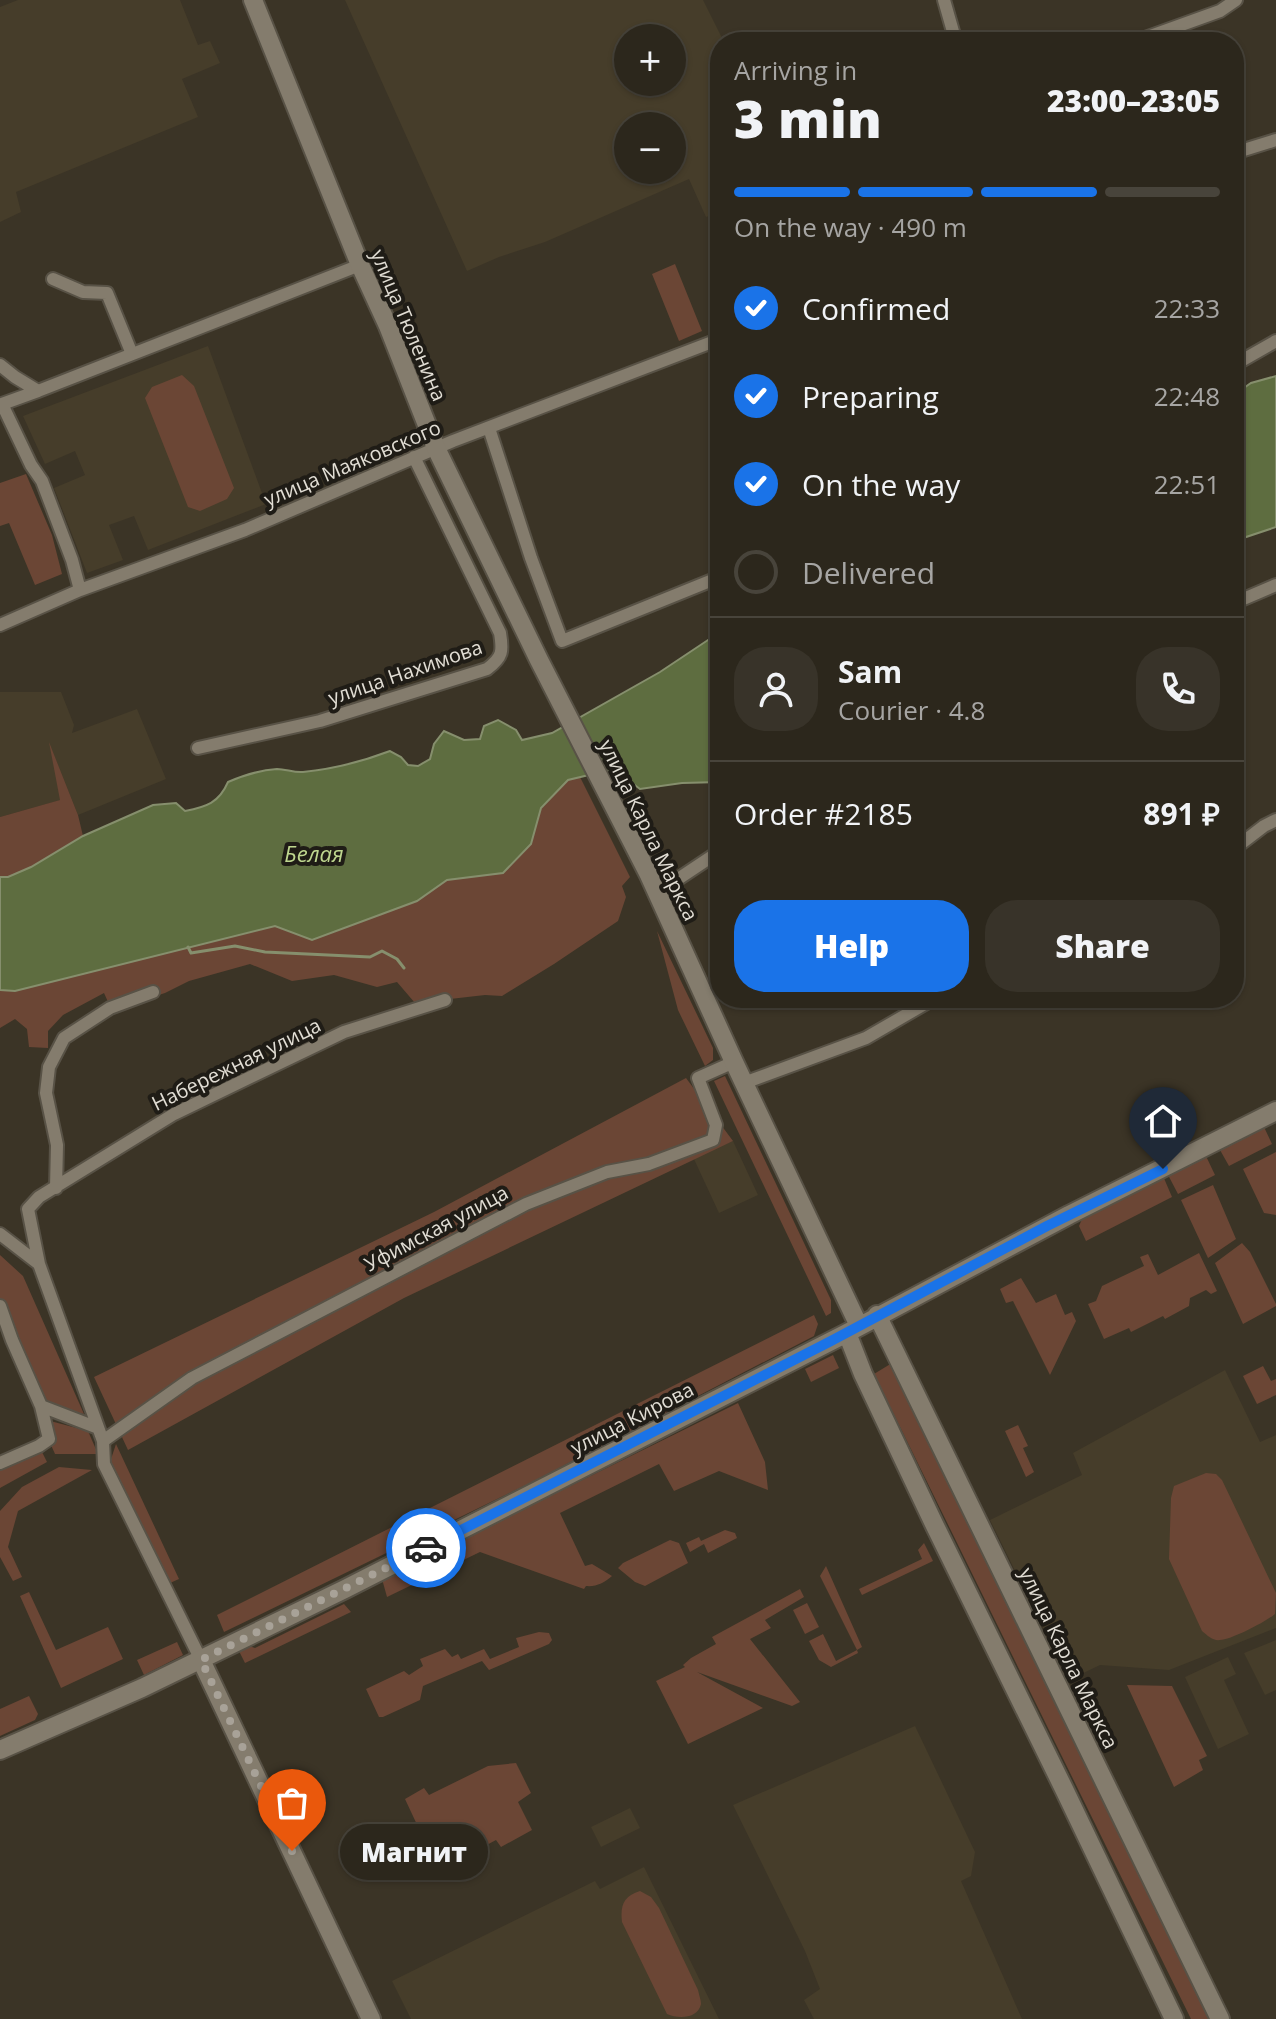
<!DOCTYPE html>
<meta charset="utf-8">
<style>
:root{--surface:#2c271c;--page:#383329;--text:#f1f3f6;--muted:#a6a5a3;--line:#48443b;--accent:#1a73e8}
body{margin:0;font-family:"Open Sans",sans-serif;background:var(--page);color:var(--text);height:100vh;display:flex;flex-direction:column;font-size:30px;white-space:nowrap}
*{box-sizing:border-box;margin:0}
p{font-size:26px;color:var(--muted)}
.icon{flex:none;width:44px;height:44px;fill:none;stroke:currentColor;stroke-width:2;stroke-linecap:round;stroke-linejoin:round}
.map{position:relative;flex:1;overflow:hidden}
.sheet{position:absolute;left:710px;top:32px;width:534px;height:976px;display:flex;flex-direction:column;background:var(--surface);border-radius:32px;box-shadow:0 2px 6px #0004,0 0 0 2px var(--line)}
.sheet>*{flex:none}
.fabs{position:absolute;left:614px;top:24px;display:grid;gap:16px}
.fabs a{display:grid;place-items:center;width:72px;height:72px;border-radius:50%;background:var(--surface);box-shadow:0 2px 6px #0004,0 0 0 2px var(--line);font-size:40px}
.pin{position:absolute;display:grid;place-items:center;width:68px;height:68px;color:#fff;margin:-82px -34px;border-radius:50% 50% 50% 0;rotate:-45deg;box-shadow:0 0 8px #0007}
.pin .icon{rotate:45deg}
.courier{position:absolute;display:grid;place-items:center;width:80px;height:80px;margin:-40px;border:6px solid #1a73e8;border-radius:50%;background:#fff;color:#222;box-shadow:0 2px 10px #0007}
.bubble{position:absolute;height:56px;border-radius:28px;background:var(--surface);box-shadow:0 2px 6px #0004,0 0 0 2px var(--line);font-size:26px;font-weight:800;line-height:56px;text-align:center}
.overview em{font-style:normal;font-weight:800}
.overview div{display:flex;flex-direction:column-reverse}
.overview{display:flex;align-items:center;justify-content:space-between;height:136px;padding:0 24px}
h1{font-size:52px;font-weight:800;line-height:60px}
.bar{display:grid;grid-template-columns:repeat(4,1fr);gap:12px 8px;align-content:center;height:96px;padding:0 24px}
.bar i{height:10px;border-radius:6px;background:var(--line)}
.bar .active{background:var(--accent)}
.bar p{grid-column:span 4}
.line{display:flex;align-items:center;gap:20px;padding:0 24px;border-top:2px solid var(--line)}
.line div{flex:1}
.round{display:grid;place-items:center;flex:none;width:84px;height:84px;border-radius:32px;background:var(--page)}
ol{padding:0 24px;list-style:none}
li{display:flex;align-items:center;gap:24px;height:88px}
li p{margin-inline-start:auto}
li .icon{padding:8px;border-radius:50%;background:var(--accent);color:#fff;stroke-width:4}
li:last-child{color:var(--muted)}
li i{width:44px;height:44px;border:4px solid var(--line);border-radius:50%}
.button{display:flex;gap:16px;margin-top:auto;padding:16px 24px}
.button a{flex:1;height:92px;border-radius:32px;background:var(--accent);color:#fff;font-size:32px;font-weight:800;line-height:92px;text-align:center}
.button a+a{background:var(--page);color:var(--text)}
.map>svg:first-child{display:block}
.built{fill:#463d2a;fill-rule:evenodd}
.green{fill:#6b4635}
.water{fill:#5e6d40;stroke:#868f6d;stroke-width:2}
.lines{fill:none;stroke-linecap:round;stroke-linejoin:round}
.stream{stroke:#868f6d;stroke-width:3}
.street-casing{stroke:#585246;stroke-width:16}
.secondary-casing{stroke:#585246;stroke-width:22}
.street{stroke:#847c6d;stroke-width:12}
.secondary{stroke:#847c6d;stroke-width:18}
.done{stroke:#a8a298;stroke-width:8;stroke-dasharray:0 14.4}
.route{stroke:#1a73e8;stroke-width:10}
.labels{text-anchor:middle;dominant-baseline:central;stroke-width:8;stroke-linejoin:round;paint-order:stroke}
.street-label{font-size:20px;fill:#e2ded5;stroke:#1f1c16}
.water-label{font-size:22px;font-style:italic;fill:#bfd78f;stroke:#1f1c16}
</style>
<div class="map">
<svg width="1276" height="2019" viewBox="0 0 1276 2019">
<rect width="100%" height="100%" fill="#3b3426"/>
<path class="built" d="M18 0H180L198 45 210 41 220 63 182 79 198 117 16 192 21 212 0 222V7Z
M345 0H703L724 42H720V212L706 217 689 179 545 242 499 257 467 271ZM628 38H672V82H628ZM628 126H672V170H628Z
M208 346 266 504 148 550 134 516 109 525 123 560 87 573 54 488 85 475 75 451 45 464 23 416Z
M0 692H61L74 725 72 733 137 709 166 779 78 815 51 748 61 800 0 817Z
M733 1141 758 1195 719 1213 693 1157Z
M1225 1370 1260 1442 1276 1435V1628L1169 1670 1100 1665 1069 1680 990 1520 1082 1475 1073 1453Z
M1276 1640V1690L1265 1695 1244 1653Z
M1228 1657 1236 1674 1224 1680 1249 1734 1218 1749 1185 1677Z
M915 1726 975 1852 971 1876 961 1881 1022 2019H814L804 2000 820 1989 805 1951 733 1805Z
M630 1808 640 1828 601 1847 591 1827Z
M644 1867 719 2019H411L392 1981 595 1881 600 1889Z"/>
<path class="green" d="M675 264 702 331 679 341 652 274Z
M182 375 194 386 234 488 227 499 200 511 188 507 145 398 152 387Z
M26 474 52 535 62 574 35 585 9 523 0 526V483Z
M49 742 78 815 83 836C62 849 24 878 0 877V817L60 800Z
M580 777 630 877 622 886 626 897 618 921 554 964 502 996 485 995 415 1003 397 982 377 987 334 975 292 981 250 964 189 981 165 993 137 1002 113 1013 104 993 63 1015 48 1031V1048L29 1047 27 1029 15 1019 0 1028V990L15 991 275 926 312 940 417 901 447 880 503 873 531 844 541 809 568 780Z
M657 931 713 1048V1060L705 1066 678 1010Z
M725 1076 831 1300V1313L826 1316 714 1081Z
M686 1078 733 1141 404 1298 128 1450 94 1377 434 1212Z
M1264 1127 1272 1144 1229 1166 1220 1150Z
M1276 1152V1215L1264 1213 1243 1169Z
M1205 1154 1215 1175 1178 1194 1167 1173Z
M1163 1176 1172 1197 1086 1241 1079 1226 1083 1217Z
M1213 1185 1236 1239 1208 1258 1181 1200Z
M1242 1243 1250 1252 1276 1304V1306L1243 1324 1215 1263Z
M1199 1253 1217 1291 1211 1294 1206 1290 1190 1298 1189 1306 1165 1319 1163 1316 1131 1332 1129 1328 1104 1339 1088 1304 1096 1301 1102 1286 1144 1266 1140 1257 1148 1254 1158 1275Z
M0 1255 23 1276 84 1414 34 1403 0 1308Z
M1021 1278 1036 1303 1056 1294 1065 1315 1072 1312 1076 1321 1050 1375 1013 1301 1006 1303 1000 1289Z
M814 1315 818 1324 814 1336 528 1484 224 1632 217 1615Z
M833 1355 839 1368 811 1382 805 1369Z
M892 1363 1211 2019H1191L874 1374Z
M1263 1366 1271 1381 1276 1379V1395L1257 1404 1243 1376Z
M738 1403 765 1462 768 1490 719 1471 674 1491 659 1464 560 1513 585 1566 592 1564 612 1576C604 1583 596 1587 586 1586L584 1589 480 1552 387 1597 382 1579Z
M39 1418 88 1431 98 1454H55Z
M1018 1425 1028 1446 1023 1448 1034 1472 1026 1477 1005 1431Z
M116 1444 179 1579 170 1583 110 1462Z
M39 1446 47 1462 0 1488V1463Z
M59 1467 92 1470 18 1511 8 1547 22 1577 13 1581 0 1557V1511L22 1487Z
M1206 1473 1216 1474 1222 1480 1276 1593 1275 1614C1267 1621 1231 1640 1220 1640 1213 1641 1208 1636 1202 1631L1169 1559 1171 1498 1174 1486Z
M725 1530 735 1533 737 1538 708 1553 704 1544 690 1552 686 1543 699 1537 701 1541Z
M670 1540 679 1543 688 1563 645 1586 635 1582 618 1568 623 1563Z
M924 1543 933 1561 862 1595 859 1589 922 1559 918 1550Z
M826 1566 862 1647 857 1650 858 1653 831 1667 819 1660 809 1641 823 1634 836 1661 857 1650 820 1576Z
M800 1589 804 1597 765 1620 771 1628 750 1639 800 1702 792 1706 697 1672 763 1708 688 1744 656 1681 685 1667 683 1665 691 1658 716 1644 712 1637Z
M29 1592 56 1650 108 1627 123 1659 61 1688 20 1596Z
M807 1603 819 1627 805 1634 793 1610Z
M344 1604 351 1612 245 1663 238 1649 246 1645 255 1648Z
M539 1632 549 1633 552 1640 549 1644 489 1670 482 1661 423 1686 420 1700 383 1717H379L366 1689 404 1671 409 1675 423 1666 420 1659 445 1649 452 1657 458 1654 461 1659 484 1649 490 1659 519 1647 516 1638Z
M177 1642 183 1655 144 1675 137 1660Z
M1127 1685 1172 1686 1207 1756 1199 1760 1203 1770 1174 1787Z
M29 1696 38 1714 35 1720 0 1736V1709Z
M516 1763 531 1793 518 1802 532 1830 501 1847 496 1840 420 1881 406 1857 427 1846 405 1799 424 1788 429 1795 488 1766Z
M640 1891 651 1897 659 1908 698 1990C699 1995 701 2000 701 2004 698 2019 678 2019 667 2014L622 1922C620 1905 624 1896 640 1891Z"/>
<path class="water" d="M1276 376V527L1234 541V395L1251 383Z
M720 632V782L682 783 640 789 614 769 568 780 541 808 531 844 503 873 447 880 417 901 312 940 275 926 15 991 0 990V877H8L31 867 83 836 153 805 176 803 185 811C206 807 219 803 228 782 242 776 262 770 277 769 286 769 294 773 303 772 333 769 361 762 390 751L401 757 408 765 418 766 430 759 434 744 444 731 464 740 480 739 484 726 498 720 516 730 522 740 552 733 660 672Z"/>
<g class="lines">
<path class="stream" d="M188 947 191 953 235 946 265 952 370 957 382 951 397 959 404 968"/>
<defs>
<path id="street" d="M944 0 956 42
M1134 42 1220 11 1236 0
M1234 153 1276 140
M53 279 83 292 107 293 132 354
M0 365 15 377 38 391 360 265
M1234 365 1276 341
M38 391 2 404 31 465 42 481 72 560 80 590
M489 428 531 558 562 641 720 577
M1234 603 1276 585
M0 625 80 590 245 530 453 441 720 339
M198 748 320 721 487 669C503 657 503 651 500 633L414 457
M1234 849 1264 826 1276 820
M675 881 720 851
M744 1083 866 1038 935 998
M56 1188 57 1145 46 1093 49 1067 64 1038 110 1008 153 992
M0 1234 39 1264
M0 1306 12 1340 41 1406 98 1428
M103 1441 192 1378 526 1204 607 1172 649 1164 713 1140 716 1125 698 1078 734 1062
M0 1463 39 1446 49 1439 41 1406
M201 1660 104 1464 103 1441 39 1264 28 1209 39 1197 174 1114 344 1032 445 1000"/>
<path id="secondary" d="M253 0 360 265 388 326 436 448 539 660 649 875 734 1062 859 1326
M877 1315 1220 2019
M847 1333 863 1374 935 1526 1064 1789 1174 2019
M201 1660 371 2019
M0 1750 142 1688 345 1589 847 1333 1069 1215 1276 1111"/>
</defs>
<use href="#street" class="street-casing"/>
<use href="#secondary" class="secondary-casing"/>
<use href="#street" class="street"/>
<use href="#secondary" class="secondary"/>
</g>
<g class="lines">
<path class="done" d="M292 1851 201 1660 426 1548"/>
<path class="route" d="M426 1548 831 1341 1047 1226 1163 1169"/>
</g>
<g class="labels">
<g class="street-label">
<text transform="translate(409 325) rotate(67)">улица Тюленина</text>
<text transform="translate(352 463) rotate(-23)">улица Маяковского</text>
<text transform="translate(405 672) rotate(-19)">улица Нахимова</text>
<text transform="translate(649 830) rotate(64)">улица Карла Маркса</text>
<text transform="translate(236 1064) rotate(-26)">Набережная улица</text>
<text transform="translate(436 1228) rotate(-28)">Уфимская улица</text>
<text transform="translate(632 1418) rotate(-27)">улица Кирова</text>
<text transform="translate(1069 1658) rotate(64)">улица Карла Маркса</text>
</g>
<g class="water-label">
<text x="314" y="853">Белая</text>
</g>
</g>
</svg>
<div class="fabs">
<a>+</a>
<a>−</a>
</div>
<div class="pin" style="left:292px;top:1851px;background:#ea580c"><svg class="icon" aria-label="bag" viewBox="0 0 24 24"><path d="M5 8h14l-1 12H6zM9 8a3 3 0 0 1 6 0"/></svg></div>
<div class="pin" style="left:1163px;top:1169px;background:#1f2937"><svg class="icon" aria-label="home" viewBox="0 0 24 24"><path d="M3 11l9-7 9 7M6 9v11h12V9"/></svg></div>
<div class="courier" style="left:426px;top:1548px"><svg class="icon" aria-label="car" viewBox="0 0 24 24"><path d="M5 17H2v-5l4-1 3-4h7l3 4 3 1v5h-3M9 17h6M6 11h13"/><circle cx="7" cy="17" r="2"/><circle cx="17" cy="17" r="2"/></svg></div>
<div class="bubble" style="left:340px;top:1824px;width:148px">Магнит</div>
<section class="sheet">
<div class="overview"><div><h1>3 min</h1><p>Arriving in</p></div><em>23:00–23:05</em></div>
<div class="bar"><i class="active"></i><i class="active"></i><i class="active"></i><i></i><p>On the way · 490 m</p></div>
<ol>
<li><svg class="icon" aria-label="check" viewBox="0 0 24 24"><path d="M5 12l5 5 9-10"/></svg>Confirmed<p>22:33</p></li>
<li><svg class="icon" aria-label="check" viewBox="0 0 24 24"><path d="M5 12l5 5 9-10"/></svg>Preparing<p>22:48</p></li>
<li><svg class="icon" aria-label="check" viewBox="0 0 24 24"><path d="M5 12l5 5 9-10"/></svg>On the way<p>22:51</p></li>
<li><i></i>Delivered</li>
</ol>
<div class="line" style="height:144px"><a class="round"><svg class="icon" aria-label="person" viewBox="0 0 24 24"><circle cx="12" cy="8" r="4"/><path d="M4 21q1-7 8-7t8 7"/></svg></a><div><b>Sam</b><p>Courier · 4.8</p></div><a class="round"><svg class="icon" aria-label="phone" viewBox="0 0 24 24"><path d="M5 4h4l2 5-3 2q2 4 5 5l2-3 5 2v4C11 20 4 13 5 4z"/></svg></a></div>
<div class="line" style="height:104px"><div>Order #2185</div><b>891 ₽</b></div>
<div class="button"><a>Help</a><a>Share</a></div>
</section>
</div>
